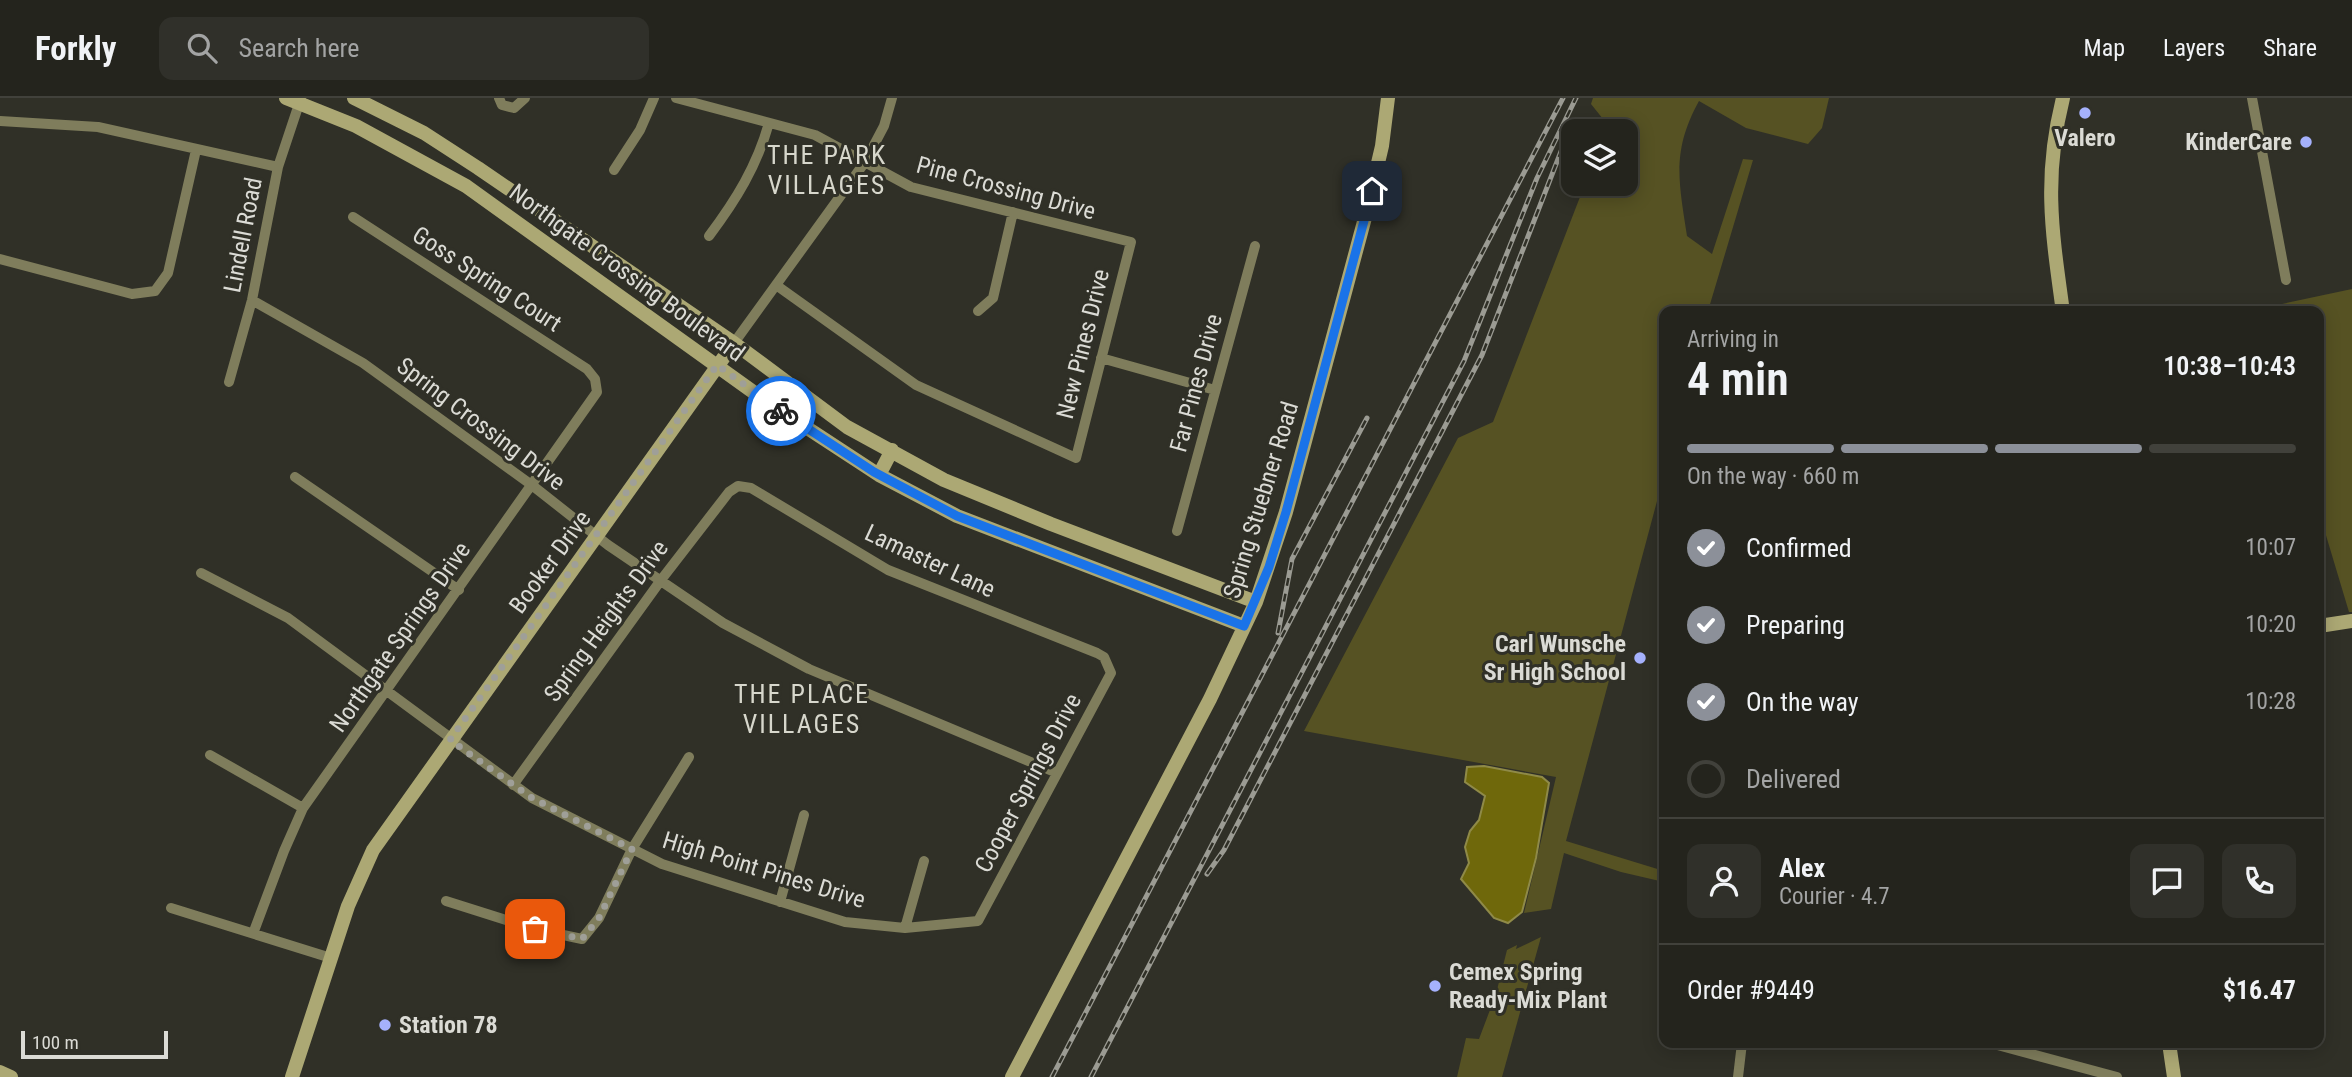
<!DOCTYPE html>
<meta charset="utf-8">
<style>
:root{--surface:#24241d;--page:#30302a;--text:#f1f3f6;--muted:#a3a4a4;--line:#41413b;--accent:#8c9099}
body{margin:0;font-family:"Roboto Condensed",sans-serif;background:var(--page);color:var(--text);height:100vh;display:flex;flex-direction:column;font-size:26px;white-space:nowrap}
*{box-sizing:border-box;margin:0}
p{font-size:23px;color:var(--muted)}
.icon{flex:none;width:38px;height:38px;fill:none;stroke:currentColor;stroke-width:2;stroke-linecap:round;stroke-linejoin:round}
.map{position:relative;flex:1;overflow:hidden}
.drawer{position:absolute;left:1659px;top:208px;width:665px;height:742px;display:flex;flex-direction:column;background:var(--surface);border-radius:14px;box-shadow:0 4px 18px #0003,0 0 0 2px var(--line)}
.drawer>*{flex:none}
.buttons{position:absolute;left:1561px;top:21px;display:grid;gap:14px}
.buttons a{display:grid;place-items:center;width:77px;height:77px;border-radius:14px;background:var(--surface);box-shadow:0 4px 18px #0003,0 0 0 2px var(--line);font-size:35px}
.scale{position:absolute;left:21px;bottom:18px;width:147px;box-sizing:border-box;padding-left:7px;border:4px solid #dbdbd5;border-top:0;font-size:19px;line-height:24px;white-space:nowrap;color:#dbdbd5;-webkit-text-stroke:5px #303027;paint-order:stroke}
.pin{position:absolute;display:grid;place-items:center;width:60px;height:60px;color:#fff;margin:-30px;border-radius:14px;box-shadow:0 4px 10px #0006}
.courier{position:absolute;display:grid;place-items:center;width:70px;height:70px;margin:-35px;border:5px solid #1a73e8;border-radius:50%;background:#fff;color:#222;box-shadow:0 2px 9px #0007}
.overview em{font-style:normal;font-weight:600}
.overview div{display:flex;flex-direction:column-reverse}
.overview{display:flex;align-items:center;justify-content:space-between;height:119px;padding:0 28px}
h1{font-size:46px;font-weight:600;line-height:52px}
.bar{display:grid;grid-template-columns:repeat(4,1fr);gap:10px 7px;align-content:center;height:84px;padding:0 28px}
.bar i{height:9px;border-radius:5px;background:var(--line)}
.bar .selected{background:var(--accent)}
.bar p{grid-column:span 4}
.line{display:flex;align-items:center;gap:18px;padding:0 28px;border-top:2px solid var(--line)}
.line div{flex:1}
.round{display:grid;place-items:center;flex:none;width:74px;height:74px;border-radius:14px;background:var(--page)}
ol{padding:0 28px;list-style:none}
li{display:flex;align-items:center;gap:21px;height:77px}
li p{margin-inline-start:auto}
li .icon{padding:7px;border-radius:50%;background:var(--accent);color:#fff;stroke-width:4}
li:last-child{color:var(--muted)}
li i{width:38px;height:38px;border:4px solid var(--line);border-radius:50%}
header{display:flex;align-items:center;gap:42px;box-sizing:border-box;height:98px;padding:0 35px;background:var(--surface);border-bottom:2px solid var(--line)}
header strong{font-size:33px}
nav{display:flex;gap:38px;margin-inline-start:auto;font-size:24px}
.search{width:490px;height:63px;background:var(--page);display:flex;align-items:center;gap:18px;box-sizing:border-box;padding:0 24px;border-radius:14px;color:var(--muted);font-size:26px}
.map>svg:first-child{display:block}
.green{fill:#565223}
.water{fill:#6f680b;stroke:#8f8a48;stroke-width:2}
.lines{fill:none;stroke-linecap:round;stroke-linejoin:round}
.street{stroke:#7f7d5c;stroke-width:10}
.secondary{stroke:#aca874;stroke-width:14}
.rail-casing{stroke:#9b9b93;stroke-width:5}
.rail{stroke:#303027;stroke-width:2.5;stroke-dasharray:8;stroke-linecap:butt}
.done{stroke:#9f9f98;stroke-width:7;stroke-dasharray:0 12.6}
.route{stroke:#1a73e8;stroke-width:9}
.poi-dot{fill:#a5b1fc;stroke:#303027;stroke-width:2.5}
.labels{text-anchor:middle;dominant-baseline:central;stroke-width:6;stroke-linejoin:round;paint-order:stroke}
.poi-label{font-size:24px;font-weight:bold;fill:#dbdbd5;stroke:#303027;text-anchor:end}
.street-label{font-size:24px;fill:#dbdbd5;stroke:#303027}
.neighbourhood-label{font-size:26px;letter-spacing:2px;fill:#d7d7cc;stroke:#303027}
</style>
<header>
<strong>Forkly</strong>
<div class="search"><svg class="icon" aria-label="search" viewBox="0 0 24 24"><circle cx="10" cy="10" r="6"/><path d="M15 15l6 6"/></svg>Search here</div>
<nav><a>Map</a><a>Layers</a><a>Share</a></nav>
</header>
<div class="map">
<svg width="2352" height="979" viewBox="0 0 2352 979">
<rect width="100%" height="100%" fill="#303027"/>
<path class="green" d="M1593 0H1829L1822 30 1808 46 1746 30 1699 3C1671 54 1679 84 1687 138L1712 156 1743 61 1753 62 1708 213 1664 214V377L1566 743 1664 773V784L1621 774 1564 755 1551 811 1524 815 1556 679 1304 633 1458 340 1493 324 1585 86H1626V33H1601L1603 21 1591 6Z
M2352 191V514H2349L2319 414V214L2249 213Z
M1541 839 1502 979H1457L1466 940 1479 941 1496 896 1507 852 1517 847 1516 851Z"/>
<path class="water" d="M1484 668 1542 679 1549 685 1536 760 1522 814 1508 825 1494 820 1461 781 1469 765 1465 749 1470 733 1479 722 1485 698 1465 684 1467 669Z"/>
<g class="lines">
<path class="street" d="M499 0 502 7 514 10 525 0
M676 0 815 37 911 89 1131 144 1076 360 916 287 776 187
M2252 0 2286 182
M0 23 98 29 278 69
M614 72 640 32 654 0
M709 138C736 102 757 68 769 25
M0 161 132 196 155 193 168 175 196 52
M252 202 363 265 533 388 608 447 723 525 809 571 1057 675
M978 213 993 200 1013 114
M734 245 865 64 884 28 892 0
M1101 260 1215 292
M229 284 252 202 278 69 301 0
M295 379 459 492
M1177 433 1255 148
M201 475 288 520 532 700 662 766 845 824 905 830 978 823 1111 575 1104 559 1097 555 888 472 751 390 738 388 729 394 661 482 513 687
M210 657 303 710
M446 803 535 831 582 841 599 820 632 751 689 659
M780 804 804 717
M171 810 331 860
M905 830 924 763
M254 833 284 753 303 710 597 294 595 281 587 271 353 119
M1990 945 2117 979
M1738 979 1742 945"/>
<path class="secondary" d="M286 0 356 28 466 88 763 301 879 377 957 418 1244 528
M354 0 424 35 478 70 734 245 847 329 944 382 1051 426 1256 504
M2063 0C2043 80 2052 134 2063 214
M879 377 892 352
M2319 528 2352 523
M2169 945 2174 979
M0 974 11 979
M292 979 348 808 373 752 734 245
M1012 979 1210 601 1256 504 1286 414 1366 116 1382 48 1388 0"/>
<defs>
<path id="rail" d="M1278 535 1292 461 1367 320
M1207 776 1224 752 1482 257 1572 25
M1052 979 1563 0
M1091 979 1464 263 1537 80 1576 0"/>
</defs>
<use href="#rail" class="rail-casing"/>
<use href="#rail" class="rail"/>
</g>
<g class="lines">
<path class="done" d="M535 831 582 841 599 820 632 751 532 700 450 642 717 267 781 313"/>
<path class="route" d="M781 313 874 374 957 418 1244 528 1269 469 1286 414 1372 93"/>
</g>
<g class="poi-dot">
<circle cx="2085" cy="15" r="7"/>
<circle cx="2306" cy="44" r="7"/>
<circle cx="1640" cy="560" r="7"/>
<circle cx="1435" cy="888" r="7"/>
<circle cx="385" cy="927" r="7"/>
</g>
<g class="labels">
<g class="poi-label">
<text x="2085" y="40" text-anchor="middle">Valero</text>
<text x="2292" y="44">KinderCare</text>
<text x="1626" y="546">Carl Wunsche<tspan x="1626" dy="28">Sr High School</tspan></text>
<text x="1449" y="874" text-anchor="start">Cemex Spring<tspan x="1449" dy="28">Ready-Mix Plant</tspan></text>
<text x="399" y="927" text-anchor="start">Station 78</text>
</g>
<g class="street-label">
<text transform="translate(1006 90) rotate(15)">Pine Crossing Drive</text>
<text transform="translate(243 137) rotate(-79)">Lindell Road</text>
<text transform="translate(627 175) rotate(36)">Northgate Crossing Boulevard</text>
<text transform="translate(487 181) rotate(33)">Goss Spring Court</text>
<text transform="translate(1083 246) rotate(-76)">New Pines Drive</text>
<text transform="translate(1196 285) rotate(-75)">Far Pines Drive</text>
<text transform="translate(481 326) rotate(37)">Spring Crossing Drive</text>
<text transform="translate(1261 402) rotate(-73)">Spring Stuebner Road</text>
<text transform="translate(930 463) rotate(25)">Lamaster Lane</text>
<text transform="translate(550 464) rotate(-54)">Booker Drive</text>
<text transform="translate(606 523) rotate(-54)">Spring Heights Drive</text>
<text transform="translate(400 539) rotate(-55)">Northgate Springs Drive</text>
<text transform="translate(1028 685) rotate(-62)">Cooper Springs Drive</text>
<text transform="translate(764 772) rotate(17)">High Point Pines Drive</text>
</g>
<g class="neighbourhood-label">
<text x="827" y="57">THE PARK<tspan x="827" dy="30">VILLAGES</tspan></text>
<text x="802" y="596">THE PLACE<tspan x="802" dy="30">VILLAGES</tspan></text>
</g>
</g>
</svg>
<div class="buttons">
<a><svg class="icon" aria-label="layers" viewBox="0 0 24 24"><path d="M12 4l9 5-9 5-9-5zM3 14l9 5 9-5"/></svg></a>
</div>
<div class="scale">100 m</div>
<div class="pin" style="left:535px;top:831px;background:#ea580c"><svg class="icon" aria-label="bag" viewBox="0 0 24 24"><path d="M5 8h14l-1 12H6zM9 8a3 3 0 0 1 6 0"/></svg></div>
<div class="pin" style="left:1372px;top:93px;background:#1f2937"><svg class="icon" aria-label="home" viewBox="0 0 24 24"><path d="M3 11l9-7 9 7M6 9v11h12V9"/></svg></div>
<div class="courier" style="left:781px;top:313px"><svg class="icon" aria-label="bike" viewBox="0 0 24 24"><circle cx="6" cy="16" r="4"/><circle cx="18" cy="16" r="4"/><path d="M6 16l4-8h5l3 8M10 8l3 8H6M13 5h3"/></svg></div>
<section class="drawer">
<div class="overview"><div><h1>4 min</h1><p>Arriving in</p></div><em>10:38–10:43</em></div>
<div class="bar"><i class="selected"></i><i class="selected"></i><i class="selected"></i><i></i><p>On the way · 660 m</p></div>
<ol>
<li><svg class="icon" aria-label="check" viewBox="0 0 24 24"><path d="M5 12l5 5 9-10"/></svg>Confirmed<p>10:07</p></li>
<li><svg class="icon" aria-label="check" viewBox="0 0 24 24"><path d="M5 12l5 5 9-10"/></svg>Preparing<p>10:20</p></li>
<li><svg class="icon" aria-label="check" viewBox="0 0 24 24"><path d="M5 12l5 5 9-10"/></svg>On the way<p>10:28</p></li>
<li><i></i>Delivered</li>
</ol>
<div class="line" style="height:126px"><a class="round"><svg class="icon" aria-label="person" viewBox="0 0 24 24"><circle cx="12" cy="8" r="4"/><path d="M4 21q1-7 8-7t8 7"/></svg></a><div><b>Alex</b><p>Courier · 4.7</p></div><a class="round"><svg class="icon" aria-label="chat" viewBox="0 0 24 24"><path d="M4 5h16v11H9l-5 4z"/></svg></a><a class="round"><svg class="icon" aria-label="phone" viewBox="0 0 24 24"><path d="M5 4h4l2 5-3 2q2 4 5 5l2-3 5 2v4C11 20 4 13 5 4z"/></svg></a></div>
<div class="line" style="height:91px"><div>Order #9449</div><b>$16.47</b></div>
</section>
</div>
